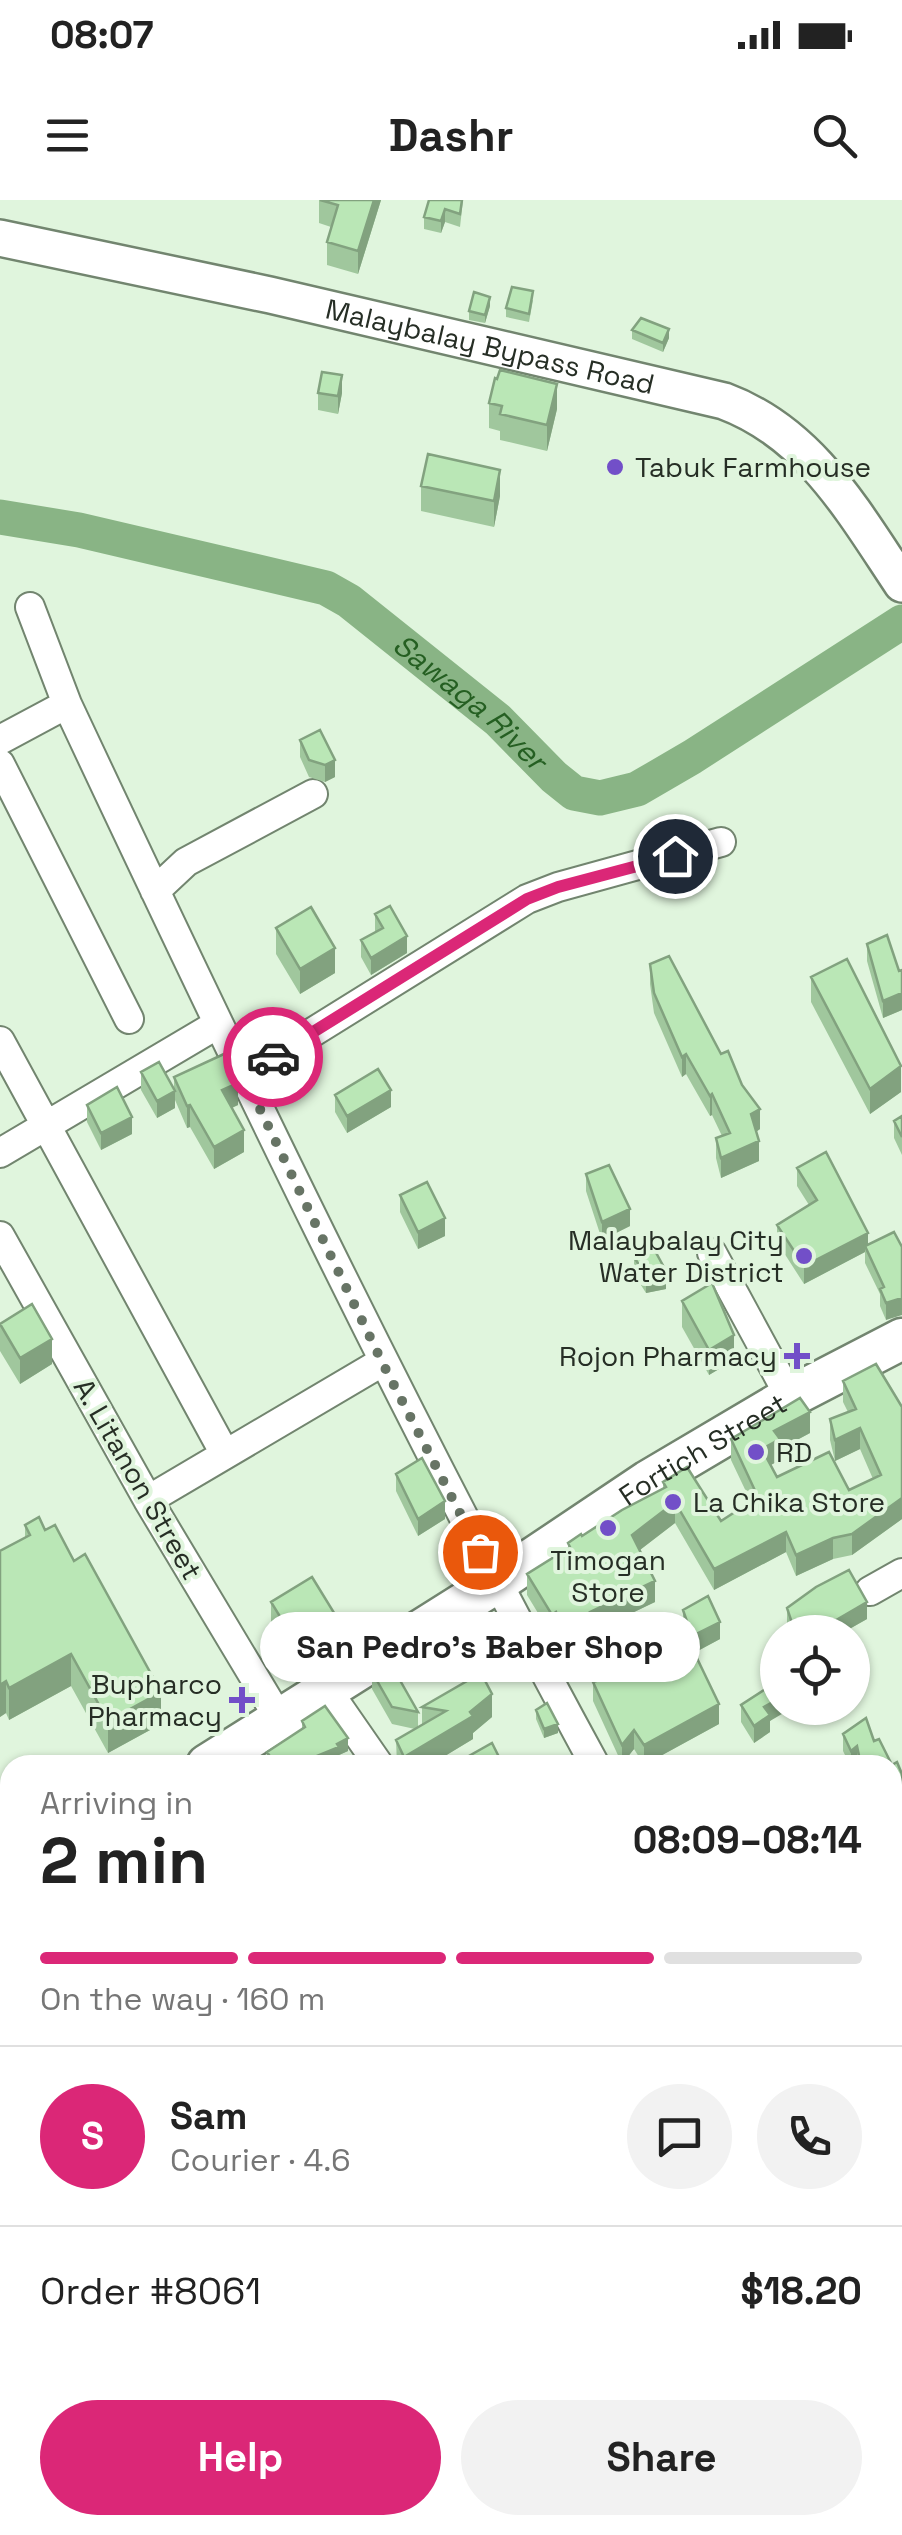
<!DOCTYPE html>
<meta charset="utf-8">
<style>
:root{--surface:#fff;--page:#f2f2f2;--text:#222;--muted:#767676;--line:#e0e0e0;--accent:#db2777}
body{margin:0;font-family:"Space Grotesk",sans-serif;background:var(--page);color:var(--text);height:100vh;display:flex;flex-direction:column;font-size:38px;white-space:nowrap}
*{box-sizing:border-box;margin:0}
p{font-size:32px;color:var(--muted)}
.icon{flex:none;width:55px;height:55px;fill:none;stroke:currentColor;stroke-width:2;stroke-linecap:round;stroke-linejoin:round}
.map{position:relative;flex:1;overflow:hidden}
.sheet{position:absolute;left:0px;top:1555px;width:902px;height:780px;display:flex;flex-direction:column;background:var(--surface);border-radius:30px 30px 0 0;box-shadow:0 2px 8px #0004}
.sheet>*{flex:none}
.buttons{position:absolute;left:760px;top:1415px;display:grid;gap:20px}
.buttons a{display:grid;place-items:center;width:110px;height:110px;border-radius:50%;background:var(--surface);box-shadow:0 2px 8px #0004;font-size:50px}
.pin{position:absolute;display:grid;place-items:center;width:85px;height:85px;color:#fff;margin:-42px;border:5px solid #fff;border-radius:50%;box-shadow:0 2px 10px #0007}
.courier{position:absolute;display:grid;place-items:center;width:100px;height:100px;margin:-50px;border:8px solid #db2777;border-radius:50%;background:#fff;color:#222;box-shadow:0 2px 12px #0007}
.bubble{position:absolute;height:70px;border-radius:35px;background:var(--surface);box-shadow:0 2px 8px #0004;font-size:32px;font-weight:600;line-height:70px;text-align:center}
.headline em{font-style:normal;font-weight:600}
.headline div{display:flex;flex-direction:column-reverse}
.headline{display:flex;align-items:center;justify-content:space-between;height:170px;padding:0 40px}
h1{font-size:65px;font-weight:600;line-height:75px}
.bar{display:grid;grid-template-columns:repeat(4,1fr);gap:15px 10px;align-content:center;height:120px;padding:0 40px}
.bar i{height:12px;border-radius:8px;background:var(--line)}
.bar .active{background:var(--accent)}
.bar p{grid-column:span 4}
.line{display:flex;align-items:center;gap:25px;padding:0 40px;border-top:2px solid var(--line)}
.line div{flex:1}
.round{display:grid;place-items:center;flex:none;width:105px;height:105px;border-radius:52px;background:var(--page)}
.primary-button{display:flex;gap:20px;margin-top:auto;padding:20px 40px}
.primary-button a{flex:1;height:115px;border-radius:60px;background:var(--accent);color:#fff;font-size:40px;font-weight:600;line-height:115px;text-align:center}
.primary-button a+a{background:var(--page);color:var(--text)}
.status{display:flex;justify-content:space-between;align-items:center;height:70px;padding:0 50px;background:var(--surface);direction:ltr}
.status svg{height:28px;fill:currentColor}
header{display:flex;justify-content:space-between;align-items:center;height:130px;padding:0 40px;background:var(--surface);font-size:45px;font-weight:600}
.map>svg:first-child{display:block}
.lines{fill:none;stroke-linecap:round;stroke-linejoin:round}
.river{stroke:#89b485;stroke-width:35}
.minor-casing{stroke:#72856f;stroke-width:32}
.major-casing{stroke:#72856f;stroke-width:40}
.highway-casing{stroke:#72856f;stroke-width:45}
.minor{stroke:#fff;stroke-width:28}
.major{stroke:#fff;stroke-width:35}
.highway{stroke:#fff;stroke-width:40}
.wall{fill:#a0c79d}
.shaded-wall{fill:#82a27f}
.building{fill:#bae7b6;stroke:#82a27f;stroke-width:2.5}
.done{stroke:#677465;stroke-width:10;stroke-dasharray:0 18}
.route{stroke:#db2777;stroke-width:12}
.poi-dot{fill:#724fc8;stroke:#e0f5dd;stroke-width:4}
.labels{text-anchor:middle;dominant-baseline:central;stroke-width:8;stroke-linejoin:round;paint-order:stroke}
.street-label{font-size:28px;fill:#262e25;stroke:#e0f5dd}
.poi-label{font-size:28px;fill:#262e25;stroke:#e0f5dd;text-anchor:start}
.water-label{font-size:30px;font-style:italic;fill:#255f22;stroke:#e0f5dd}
</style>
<div class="status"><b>08:07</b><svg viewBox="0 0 49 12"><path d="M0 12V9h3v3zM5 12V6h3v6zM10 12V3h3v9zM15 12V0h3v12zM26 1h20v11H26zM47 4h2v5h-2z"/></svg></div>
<header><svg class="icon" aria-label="menu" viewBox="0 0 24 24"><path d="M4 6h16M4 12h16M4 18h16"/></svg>Dashr<svg class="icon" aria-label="search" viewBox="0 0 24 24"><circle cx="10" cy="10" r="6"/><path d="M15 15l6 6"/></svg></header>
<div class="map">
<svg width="902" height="2335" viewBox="0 0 902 2335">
<rect width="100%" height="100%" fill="#e0f5dd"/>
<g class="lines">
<path class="river" id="s1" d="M0 317 79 330 326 388 349 401 498 520 554 577 574 593 600 598 637 589 692 557 902 422"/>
<defs>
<path id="minor" d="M30 407 67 504C235 862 406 1218 595 1565
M0 540 67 504
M0 564 129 819
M155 691 186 662 313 594
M0 841 225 1254
M244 875 527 699 558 687 721 642
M0 953 218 824
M0 1036 148 1300 280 1520
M712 1053 790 1197
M148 1300 382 1162
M870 1391 902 1373
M327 1490 379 1565
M892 2090 902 2108
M892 2171 902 2167
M324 2325 329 2335
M428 2325 433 2335
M504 2335 528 2325"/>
<g id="major">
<path id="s2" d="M0 38 270 95 724 201C810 233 853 311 902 384"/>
<path d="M0 2319 13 2335"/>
</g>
<g id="highway">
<path id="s3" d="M207 1565 496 1383 648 1281 790 1197 902 1139"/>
<path d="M0 1700 10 1693"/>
</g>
</defs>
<use href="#minor" class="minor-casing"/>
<use href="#major" class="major-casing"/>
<use href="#highway" class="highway-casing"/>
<use href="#minor" class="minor"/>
<use href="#major" class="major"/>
<use href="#highway" class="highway"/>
</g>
<path class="wall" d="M319 0H381L358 74 327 65V42L331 27 319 23Z
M463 0 460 27 445 22 441 33 424 29V17Z
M533 100 529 122 506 117V108Z
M490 106 485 123 469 120V111Z
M632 130 669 138 663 152 632 139Z
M318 193H342L338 214 318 210Z
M489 203 557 209 547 251 500 240V231L489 228Z
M421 286 500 296 494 327 421 311Z
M320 530 335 577 325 582 309 577 300 557V540Z
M375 714 407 753 371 775 361 757V740L375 732Z
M276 728 335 773 300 794 276 754Z
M867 744 899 771 902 770V810L883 818 867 761Z
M650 764 760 929 756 932 759 961 721 978 716 958V938L722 936 712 915 710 916 686 874 682 877 654 813 650 784Z
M811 777 901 892 870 914 811 802Z
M141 872 174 890V877L238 905 232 908 244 952 214 969 190 927 187 928 175 900V908L157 918 141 890Z
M335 895 391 907 347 933 335 912Z
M87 905 132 934 101 950 87 922Z
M902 916V955L894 938V921Z
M797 968 868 1045 894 1032 886 1120 880 1106V1094L865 1063V1052L804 1084 777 1042V1025L809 1005 797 986Z
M586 974 630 1026 602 1040 586 991Z
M400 995 445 1036 418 1049 400 1012Z
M634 1057 666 1089 646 1093 634 1074Z
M682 1101 734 1160 709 1175 682 1127Z
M0 1124 52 1164 20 1184 0 1151Z
M843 1181 902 1207V1319L852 1355 833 1359 796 1376 786 1352 714 1390 675 1323 640 1350 655 1402 599 1429 605 1459 576 1472 556 1433 552 1436 527 1395V1374L568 1349V1343L582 1336 663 1289V1282L721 1321 751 1302 731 1260V1239L810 1233 780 1249V1260L770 1265 777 1277 849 1290 873 1279 860 1249 835 1261 830 1240V1219L848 1212 843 1202Z
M396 1274 445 1319 418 1336 396 1291Z
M25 1325 161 1524 108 1553 71 1486 9 1520 6 1513 0 1517 25 1338Z
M271 1402 336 1442 295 1467 271 1428Z
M787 1408 867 1419 844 1432H789L787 1425Z
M683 1410 720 1439 694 1453 719 1524 644 1565 634 1549 622 1564 593 1501V1482L623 1479 692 1453 683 1427Z
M778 1457V1508L770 1521V1532L754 1543 741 1522V1505L770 1485 768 1480V1462Z
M372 1472 418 1512V1527L422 1525V1507L492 1517 473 1533V1539L430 1565H397L396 1540 415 1529 392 1524 372 1489Z
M536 1510 558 1533 544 1538 536 1519Z
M302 1521 348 1551 339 1555V1559L324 1565H266L267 1552 302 1529Z
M843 1534 874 1541 892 1565H858L857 1564 850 1565 843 1551Z
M0 1949 10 1960V2036L2 2025Z"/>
<path class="shaded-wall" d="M374 0H381L358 74V51Z
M445 9V22L441 33V21Z
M490 97V106L485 123V115Z
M669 129V138L663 152V143Z
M342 175V193L338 214V196Z
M557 184V209L547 251V225Z
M500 270V296L494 327V301Z
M335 560V577L325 582V565Z
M407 736V753L371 775V758Z
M335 748V773L300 794V769Z
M902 793V810L883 818V801Z
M686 854V874L682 877V857Z
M901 866V892L870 914V889Z
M238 883V905L222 912V890Z
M391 890V907L347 933V916Z
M175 891V908L157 918V901Z
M712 894V915L710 916V896Z
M190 905V927L187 928V906Z
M760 909V929L751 935V914Z
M132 917V934L101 950V933Z
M244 930V952L214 969V947Z
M759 941V961L721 978V958Z
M630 1009V1026L602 1040V1022Z
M445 1018V1036L418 1049V1032Z
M868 1033V1051L865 1046V1052L804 1084V1066Z
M666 1071V1089L646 1093V1076Z
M902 1098V1115L886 1120V1103Z
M734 1135V1160L709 1175V1150Z
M52 1139V1164L20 1184V1158Z
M810 1212V1233L780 1249V1260L762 1270V1249L774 1231Z
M860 1228V1249L835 1261V1240Z
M902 1298V1319L852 1355V1334Z
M445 1301V1319L418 1336V1319Z
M675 1302V1323L632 1356V1335Z
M786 1332V1352L714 1390V1369Z
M833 1338V1359L796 1376V1355Z
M655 1381V1402L590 1433V1412Z
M867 1402V1419L844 1432H826V1426Z
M556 1412V1433L552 1436V1415Z
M336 1416V1442L295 1467V1441Z
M720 1422V1439L692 1454V1436Z
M605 1438V1459L576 1472V1451Z
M71 1454V1486L9 1520V1488Z
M6 1481V1513L0 1517V1485Z
M858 1482V1499L852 1501V1484Z
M161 1492V1524L108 1553V1521Z
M492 1494V1517L473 1533V1539L430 1565H404V1557L470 1512Z
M778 1499V1508H792L770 1521V1532L754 1543V1526L764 1507Z
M719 1504V1524L644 1565V1545Z
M558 1524V1533L544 1538V1529Z
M634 1530V1549L622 1564V1545Z
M348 1538V1551L339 1555V1559L324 1565H302V1562Z
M857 1546V1564L851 1565V1551Z
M902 1585V1602L892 1607V1590Z
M2 1992V2025L0 2027V1994Z
M8 2063V2096L0 2102V2069Z"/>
<path class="building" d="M320 0H374L358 51 327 42 338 5Z
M429 0H462L460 14 445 9 441 21 424 17Z
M512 87 533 91 529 114 506 108Z
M474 92 490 97 485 115 469 111Z
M641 118 669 129 663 143 632 130Z
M500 170 557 184 547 225 500 214 502 206 489 203 495 178 497 179Z
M322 172 342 175 338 196 318 193Z
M428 254 500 270 494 301 421 286Z
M320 530 335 560 325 565 309 560 300 540Z
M390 706 407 736 371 758 361 740 383 728 375 714Z
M311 707 335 748 300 769 276 728Z
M887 735 899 771 902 770V793L883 801 867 744Z
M669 756 721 854 728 851 742 885 760 909 751 914 759 941 721 958 716 938 730 933 712 894 710 896 686 854 682 857 654 793 650 764Z
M847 759 901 866 870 889 811 777Z
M224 854 238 883 222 890 244 930 214 947 190 905 187 906 174 877Z
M159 862 175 891 157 901 141 872Z
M378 869 391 890 347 916 335 895Z
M117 887 132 917 101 933 87 905Z
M902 916V937L894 921Z
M826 952 868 1033 804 1066 777 1025 817 1000 797 968Z
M609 965 630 1009 602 1022 586 974Z
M427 982 445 1018 418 1032 400 995Z
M894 1032 902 1047V1098L886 1103 880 1089 884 1087 865 1046Z
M654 1049 666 1071 646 1076 634 1057Z
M712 1083 734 1135 709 1150 682 1101Z
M32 1104 52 1139 20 1158 0 1124Z
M876 1164 902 1207V1298L852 1334 833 1338 796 1355 786 1332 714 1369 675 1302 632 1335 655 1381 590 1412 605 1438 576 1451 556 1412 552 1415 527 1374 570 1347 568 1343 581 1334 582 1336 622 1310 666 1287 663 1282 687 1267 721 1321 758 1297 731 1239 800 1198 810 1212 774 1231 780 1239 762 1249 777 1277 829 1252 849 1290 881 1275 860 1228 835 1240 830 1219 856 1209 843 1181Z
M422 1258 445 1301 418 1319 396 1274Z
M39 1317 45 1330 55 1325 74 1361 85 1354 161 1492 108 1521 71 1454 9 1488 6 1481 0 1485V1351L30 1335 25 1325Z
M849 1370 867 1402 826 1426 829 1432H795L787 1408 816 1387Z
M312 1377 336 1416 295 1441 271 1402Z
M708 1396 720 1422 692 1436 683 1410Z
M694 1452 719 1504 644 1545 634 1530 622 1545 593 1482 618 1474 623 1479Z
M778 1457V1499L764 1507 770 1515 754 1526 741 1505 776 1482 768 1462Z
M389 1461 418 1512 392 1507 372 1472Z
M481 1473 492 1494 470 1512 473 1516 404 1557 396 1540 446 1511 422 1507Z
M547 1503 558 1524 544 1529 536 1510Z
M325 1506 348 1538 337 1544 339 1547 302 1562 304 1565H266L273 1561 267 1552 305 1527 302 1521Z
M866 1518 874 1541 879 1539 892 1565H861L857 1546 851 1551 843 1534Z
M492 1543 503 1565H453Z
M897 1562 902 1574V1585L892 1590V1565Z
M1 1948 10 1960V2003L2 1992 0 1994V1949Z
M0 2051 8 2063 0 2069Z
M650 2325H653L658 2335H636Z
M552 2326 557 2335H531Z"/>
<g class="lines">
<path class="done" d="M273 857 244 876 382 1162 480 1352"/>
<path class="route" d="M273 857 527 699 558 687 675 656"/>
</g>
<g class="poi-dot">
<circle cx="615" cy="267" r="10"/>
<circle cx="804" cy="1056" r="10"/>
<path d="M792 1141h10v10h10v10h-10v10h-10v-10h-10v-10h10z"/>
<circle cx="756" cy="1252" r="10"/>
<circle cx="673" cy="1302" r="10"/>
<circle cx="608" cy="1328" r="10"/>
<path d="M237 1485h10v10h10v10h-10v10h-10v-10h-10v-10h10z"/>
</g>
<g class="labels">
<g class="street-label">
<text stroke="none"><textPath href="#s2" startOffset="502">Malaybalay Bypass Road</textPath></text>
<text stroke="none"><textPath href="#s3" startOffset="588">Fortich Street</textPath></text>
<text transform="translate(138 1279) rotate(60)">A. Litanon Street</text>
</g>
<g class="poi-label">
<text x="635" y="267">Tabuk Farmhouse</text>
<text x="784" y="1040" text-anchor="end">Malaybalay City<tspan x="784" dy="32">Water District</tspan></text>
<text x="777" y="1156" text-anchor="end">Rojon Pharmacy</text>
<text x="776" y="1252">RD</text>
<text x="693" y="1302">La Chika Store</text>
<text x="608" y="1360" text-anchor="middle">Timogan<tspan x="608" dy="32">Store</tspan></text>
<text x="222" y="1484" text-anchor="end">Bupharco<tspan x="222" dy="32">Pharmacy</tspan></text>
</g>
<g class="water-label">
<text stroke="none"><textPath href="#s1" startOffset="518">Sawaga River</textPath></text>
</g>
</g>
</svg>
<div class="buttons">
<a><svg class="icon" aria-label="locate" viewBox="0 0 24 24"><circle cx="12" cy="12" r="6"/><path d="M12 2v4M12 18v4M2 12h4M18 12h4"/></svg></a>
</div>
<div class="pin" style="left:480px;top:1352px;background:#ea580c"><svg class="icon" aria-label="bag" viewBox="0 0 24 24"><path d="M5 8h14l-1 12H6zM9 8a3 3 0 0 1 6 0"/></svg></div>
<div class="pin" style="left:675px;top:656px;background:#1f2937"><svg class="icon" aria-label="home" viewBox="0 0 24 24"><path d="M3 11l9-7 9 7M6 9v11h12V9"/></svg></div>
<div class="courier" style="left:273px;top:857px"><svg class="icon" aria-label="car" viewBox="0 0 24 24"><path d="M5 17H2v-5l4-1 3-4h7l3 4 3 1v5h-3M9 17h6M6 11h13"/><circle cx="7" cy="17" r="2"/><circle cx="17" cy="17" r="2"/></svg></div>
<div class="bubble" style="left:260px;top:1412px;width:440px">San Pedro's Baber Shop</div>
<section class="sheet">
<div class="headline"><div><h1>2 min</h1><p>Arriving in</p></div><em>08:09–08:14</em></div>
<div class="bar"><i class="active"></i><i class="active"></i><i class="active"></i><i></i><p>On the way · 160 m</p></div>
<div class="line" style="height:180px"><b class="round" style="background:var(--accent);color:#fff">S</b><div><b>Sam</b><p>Courier · 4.6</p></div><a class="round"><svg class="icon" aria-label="chat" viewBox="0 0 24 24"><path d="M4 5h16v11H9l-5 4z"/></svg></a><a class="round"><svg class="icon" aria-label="phone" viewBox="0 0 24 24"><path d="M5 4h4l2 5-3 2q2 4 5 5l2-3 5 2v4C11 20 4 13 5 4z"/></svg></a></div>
<div class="line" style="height:130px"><div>Order #8061</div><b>$18.20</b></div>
<div class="primary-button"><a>Help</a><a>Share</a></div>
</section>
</div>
